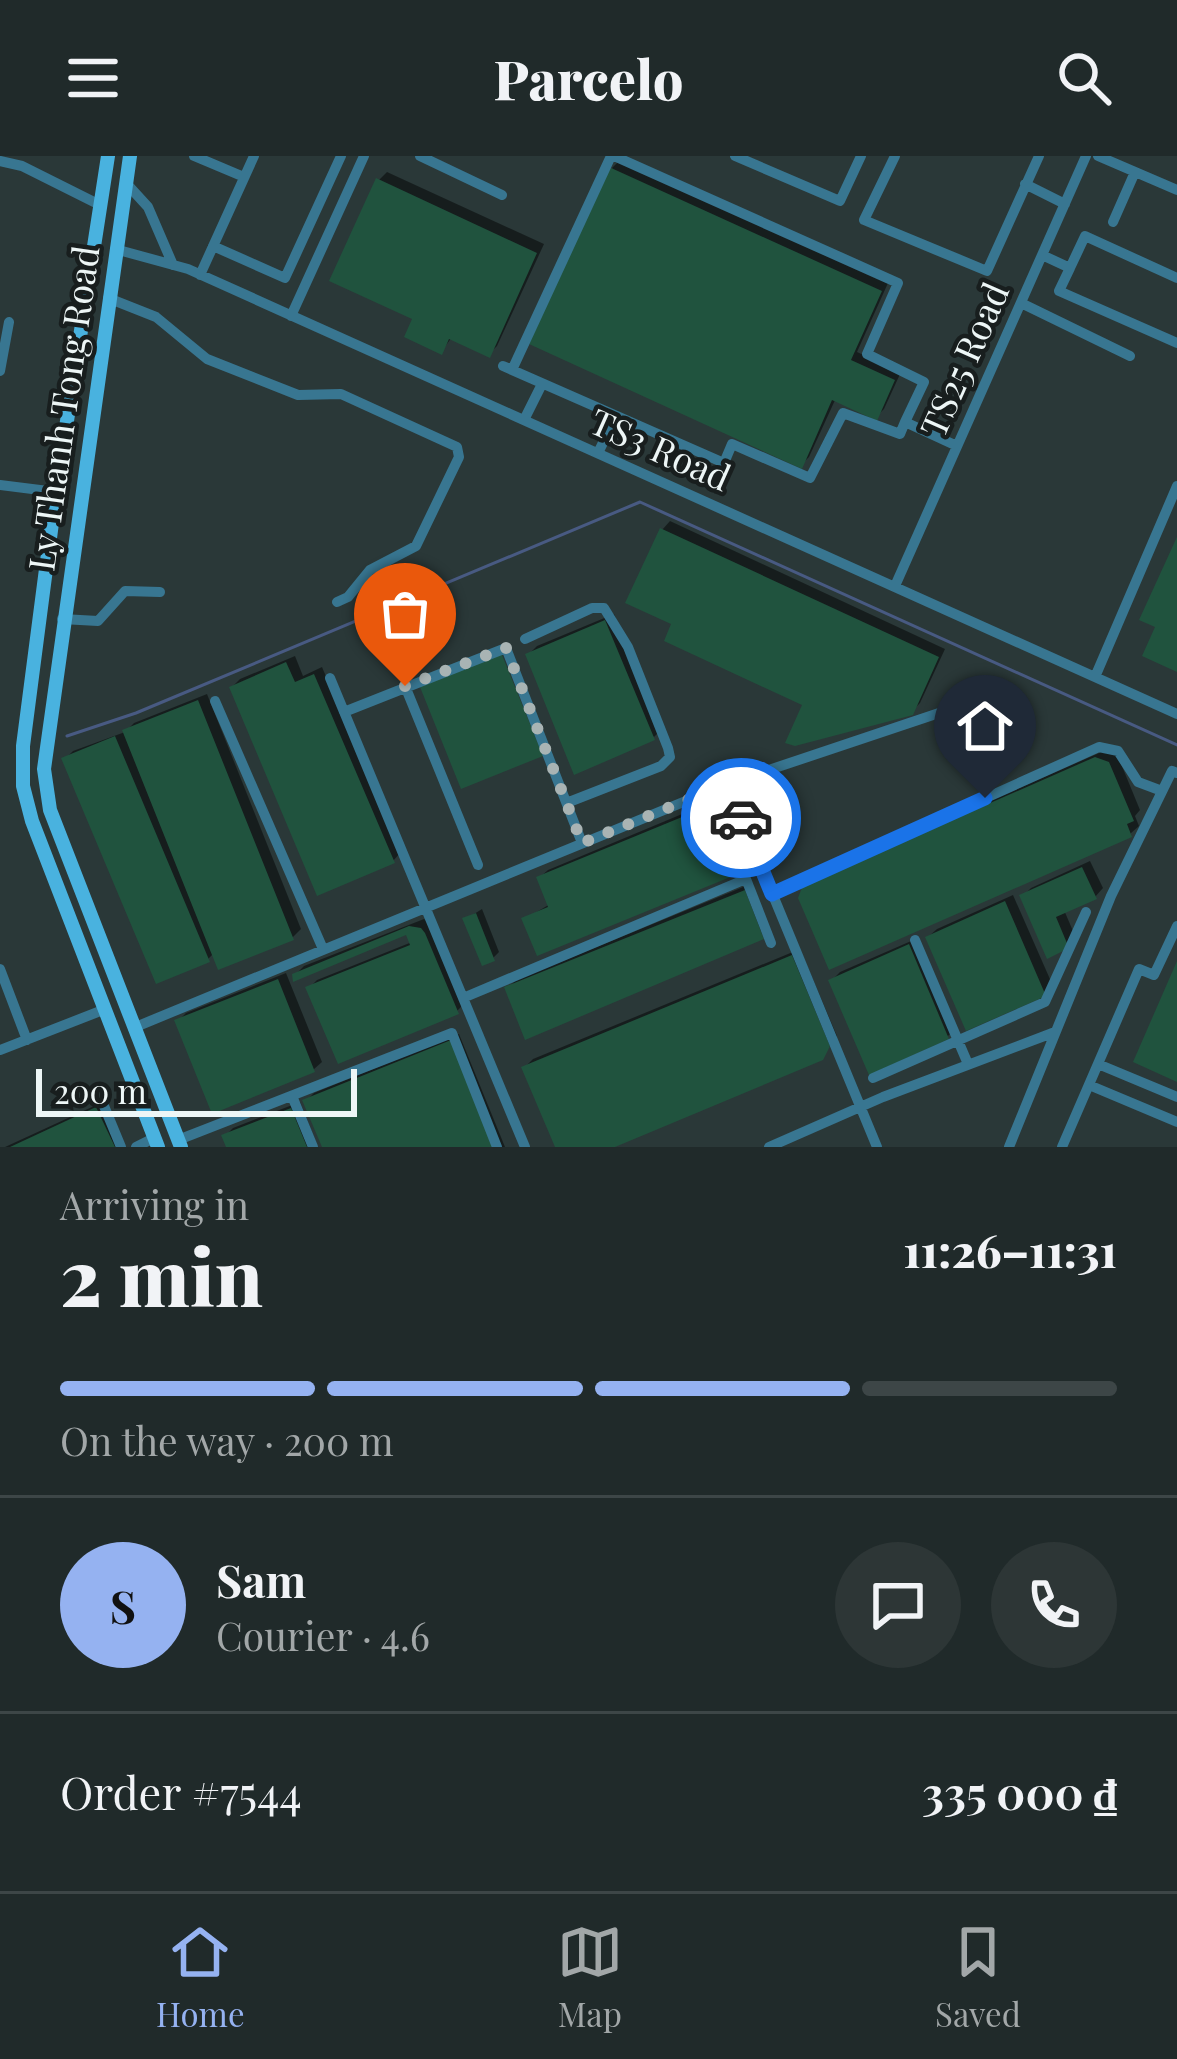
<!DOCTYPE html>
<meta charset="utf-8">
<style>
:root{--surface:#202a2a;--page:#2d3636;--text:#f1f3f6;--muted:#a2a7a8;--line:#3d4647;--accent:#95b2f1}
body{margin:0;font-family:"Playfair Display",serif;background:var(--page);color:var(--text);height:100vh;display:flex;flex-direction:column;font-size:45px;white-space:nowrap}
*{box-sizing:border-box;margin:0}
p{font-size:39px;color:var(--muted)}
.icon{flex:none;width:66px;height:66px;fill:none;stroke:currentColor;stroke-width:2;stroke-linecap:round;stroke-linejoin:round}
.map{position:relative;height:991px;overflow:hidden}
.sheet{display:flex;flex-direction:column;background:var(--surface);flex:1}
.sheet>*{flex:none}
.scale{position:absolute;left:36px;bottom:30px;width:321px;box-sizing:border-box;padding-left:12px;border:6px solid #edf6f6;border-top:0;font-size:33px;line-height:42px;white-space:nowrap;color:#edf6f6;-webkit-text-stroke:9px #181e1e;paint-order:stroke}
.pin{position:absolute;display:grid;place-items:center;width:102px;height:102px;color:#fff;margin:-123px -51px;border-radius:50% 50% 50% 0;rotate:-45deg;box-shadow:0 0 12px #0007}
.pin .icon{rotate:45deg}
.courier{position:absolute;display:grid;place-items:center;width:120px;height:120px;margin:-60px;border:9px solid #1a73e8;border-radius:50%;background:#fff;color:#222;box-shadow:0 3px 15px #0007}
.head em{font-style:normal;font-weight:800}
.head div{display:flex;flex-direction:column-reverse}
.head{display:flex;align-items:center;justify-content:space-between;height:204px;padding:0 60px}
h1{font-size:78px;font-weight:800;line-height:90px}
.bar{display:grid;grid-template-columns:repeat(4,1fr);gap:18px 12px;align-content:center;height:144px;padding:0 60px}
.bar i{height:15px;border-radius:9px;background:var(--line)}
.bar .selected{background:var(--accent)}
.bar p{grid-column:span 4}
.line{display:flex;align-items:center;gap:30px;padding:0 60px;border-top:3px solid var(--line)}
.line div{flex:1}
.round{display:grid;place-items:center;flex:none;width:126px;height:126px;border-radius:63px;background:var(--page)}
header{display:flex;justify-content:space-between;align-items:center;height:156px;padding:0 60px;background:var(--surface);font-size:54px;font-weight:800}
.tab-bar{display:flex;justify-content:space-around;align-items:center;height:168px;border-top:3px solid var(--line);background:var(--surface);font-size:33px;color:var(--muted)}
.tab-bar a{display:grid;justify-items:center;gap:6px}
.tab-bar .selected{color:var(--accent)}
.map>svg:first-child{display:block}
.shadow{fill:#0007}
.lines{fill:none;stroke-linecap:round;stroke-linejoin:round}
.stream{stroke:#485a82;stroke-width:3}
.building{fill:#20533e}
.minor{stroke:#387691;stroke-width:10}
.major{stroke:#49b2df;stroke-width:14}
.done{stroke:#a9b4b4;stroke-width:12;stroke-dasharray:0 21.6}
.route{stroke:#1a73e8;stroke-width:15}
.labels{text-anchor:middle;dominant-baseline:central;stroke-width:9;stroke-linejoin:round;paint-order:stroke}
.street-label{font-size:36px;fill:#edf6f6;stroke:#181e1e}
</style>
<header><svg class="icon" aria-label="menu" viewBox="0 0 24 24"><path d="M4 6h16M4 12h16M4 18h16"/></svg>Parcelo<svg class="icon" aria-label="search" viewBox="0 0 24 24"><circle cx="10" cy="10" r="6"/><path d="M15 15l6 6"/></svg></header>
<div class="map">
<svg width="1177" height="991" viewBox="0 0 1177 991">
<rect width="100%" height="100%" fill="#2a3838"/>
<path class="shadow" d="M620 4 888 127 857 196 901 216 884 253 876 261 836 242 809 301 801 309 612 12Z
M387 16 544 88 497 190 489 198 452 181 441 196 416 161 379 24Z
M670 365 945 493 920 547 911 556 806 548 675 467 662 374Z
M614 458 662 573 654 581 529 498 537 490Z
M295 500 303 520 322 511 401 696 393 705 232 531 240 523Z
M207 538 301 773 293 781 214 797 208 803 65 603 73 595 125 576 134 567Z
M1106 594 1117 598 1140 654 1135 660 1139 670 1130 678 814 722Z
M730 638 756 702 748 710 525 763 550 748 539 722 548 714Z
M1090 705 1103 732 1095 741 1064 754 1076 782 1068 790 1023 740 1031 732Z
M753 727 762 780 508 832 516 824Z
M1013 739 1053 830 1045 838 928 781 937 773Z
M482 753 499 796 493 802 466 763Z
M424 763 433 769 465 847 457 855 309 832 317 824 412 786 408 775 295 819 304 810Z
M918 782 956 872 948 880 831 825 840 816Z
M800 793 837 880 821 902 607 991H558L525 911 533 903Z
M286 817 322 906 313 914 178 865 186 857Z
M459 878 505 991H325L306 945 314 937Z
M105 945 126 991H5Z
M300 946 318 991H229L225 980 233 972Z"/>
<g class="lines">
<path class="stream" d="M67 580 136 557 640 346 1177 589"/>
</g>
<path class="building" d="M609 11 882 135 851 204 895 224 877 265 832 244 802 313 529 188Z
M376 22 537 97 490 202 449 183 442 199 404 181 412 163 329 125Z
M660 372 939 501 913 559 795 590 785 587 802 549 664 485 671 468 625 447Z
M1177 381V516L1142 500 1155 471 1139 464Z
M605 464 655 584 574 619 525 498Z
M500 494 543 600 461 633 418 526Z
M286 506 295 526 314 518 395 707 317 740 229 531Z
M198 544 294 784 218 814 122 574Z
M115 580 210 806 156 828 61 602Z
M1095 601 1109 606 1134 665 1127 668 1132 681 829 814 798 742 803 729Z
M721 645 750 713 537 800 521 762 548 751 536 721Z
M1082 711 1097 743 1056 761 1069 792 1047 803 1019 739Z
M745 734 764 783 525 884 504 831Z
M1005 745 1046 840 966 875 925 781Z
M476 757 495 805 482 810 462 762Z
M409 770 421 772 425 777 459 858 338 908 305 831 410 789 406 779 293 826 292 818Z
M909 788 949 883 869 919 828 824Z
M792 799 830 890 823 904 615 991H555L521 911Z
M1177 805V926L1133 906Z
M278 823 315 916 212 958 174 864Z
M451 884 495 991H322L302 944Z
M96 951 115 991H10Z
M291 952 307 991H226L221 979Z"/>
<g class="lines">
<path class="minor" d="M194 0 244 21
M420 0 502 39
M614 0 898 127 867 198 924 226 905 266
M735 0 840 45 861 0
M895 0 864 64 987 115 1039 0
M1098 0 1177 34
M0 5 22 10 100 49
M126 27 148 51 173 109
M1025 28 1065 48
M1113 66 1135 16
M213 90 285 122 341 0
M115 93 188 113 1177 558
M1042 99 1070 112 1085 80 1177 122
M1070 112 1059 135 1177 187
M200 119 254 0
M108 142 156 161 207 203 298 239 341 238 457 291 459 301 416 390 370 414 348 441 337 446
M1021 147 1130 200
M291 160 364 0
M503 210 724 307 732 288 810 322 843 257 900 278 905 266 957 290
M512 214 611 0
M0 215 9 166
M524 264 542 228
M598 297 616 260
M0 329 56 336
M895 430 1086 0
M62 463 98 465 125 435 160 436
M525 483 592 452H604L628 491 668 592 670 601 661 610 569 646
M1095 521 1177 330
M330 522 525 991
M405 530 478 709
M215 545 323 793
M344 556 506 492 582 687
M727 628 877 991
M772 738 1099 591 1118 595 1138 626 1162 635
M915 784 968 908
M0 813 27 884
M463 842 746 723 771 787
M133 872 727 628 942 556
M0 894 103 854
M1098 908 1177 941
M873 922 1045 846 1086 756
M1089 929 1177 966
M292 940 313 991
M104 950 121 991
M178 984 452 877 497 991
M136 991 154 982
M769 991 883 941 1055 876
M1009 991 1111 740 1172 615 1177 617
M1062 991 1139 813 1154 819 1177 770"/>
<path class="major" d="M108 0 56 336 23 590V630L32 665 158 991
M130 0 44 613 50 654 181 991"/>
</g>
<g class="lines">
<path class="done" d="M405 530 506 492 582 687 727 628 741 662"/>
<path class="route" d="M741 662 772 738 985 642"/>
</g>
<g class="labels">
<g class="street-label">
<text transform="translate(963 203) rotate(-66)">TS25 Road</text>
<text transform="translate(62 252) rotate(-82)">Ly Thanh Tong Road</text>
<text transform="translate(661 292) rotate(24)">TS3 Road</text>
</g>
</g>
</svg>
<div class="scale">200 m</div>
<div class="pin" style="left:405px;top:530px;background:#ea580c"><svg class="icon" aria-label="bag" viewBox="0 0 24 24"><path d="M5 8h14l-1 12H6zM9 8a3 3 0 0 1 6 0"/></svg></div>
<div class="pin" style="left:985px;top:642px;background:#1f2937"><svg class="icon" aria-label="home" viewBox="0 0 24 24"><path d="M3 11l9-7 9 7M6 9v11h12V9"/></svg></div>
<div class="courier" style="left:741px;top:662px"><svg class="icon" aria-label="car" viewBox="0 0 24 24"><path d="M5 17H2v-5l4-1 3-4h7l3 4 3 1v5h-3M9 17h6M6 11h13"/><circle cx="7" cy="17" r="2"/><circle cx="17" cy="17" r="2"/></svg></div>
</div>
<section class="sheet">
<div class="head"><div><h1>2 min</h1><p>Arriving in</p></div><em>11:26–11:31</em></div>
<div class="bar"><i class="selected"></i><i class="selected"></i><i class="selected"></i><i></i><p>On the way · 200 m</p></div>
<div class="line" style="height:216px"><b class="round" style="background:var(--accent);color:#111">S</b><div><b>Sam</b><p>Courier · 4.6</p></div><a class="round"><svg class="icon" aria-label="chat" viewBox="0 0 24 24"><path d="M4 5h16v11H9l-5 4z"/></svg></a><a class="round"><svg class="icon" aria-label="phone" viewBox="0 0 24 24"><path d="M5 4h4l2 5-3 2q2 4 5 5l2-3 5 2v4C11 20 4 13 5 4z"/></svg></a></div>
<div class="line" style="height:156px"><div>Order #7544</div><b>335 000 ₫</b></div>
</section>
<nav class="tab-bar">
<a class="selected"><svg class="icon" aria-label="home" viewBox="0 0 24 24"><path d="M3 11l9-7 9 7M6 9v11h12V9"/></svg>Home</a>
<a><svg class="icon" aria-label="map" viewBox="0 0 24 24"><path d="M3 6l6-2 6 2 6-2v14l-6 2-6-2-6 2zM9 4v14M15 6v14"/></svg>Map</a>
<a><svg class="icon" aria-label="saved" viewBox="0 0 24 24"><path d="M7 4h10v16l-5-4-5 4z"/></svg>Saved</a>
</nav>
